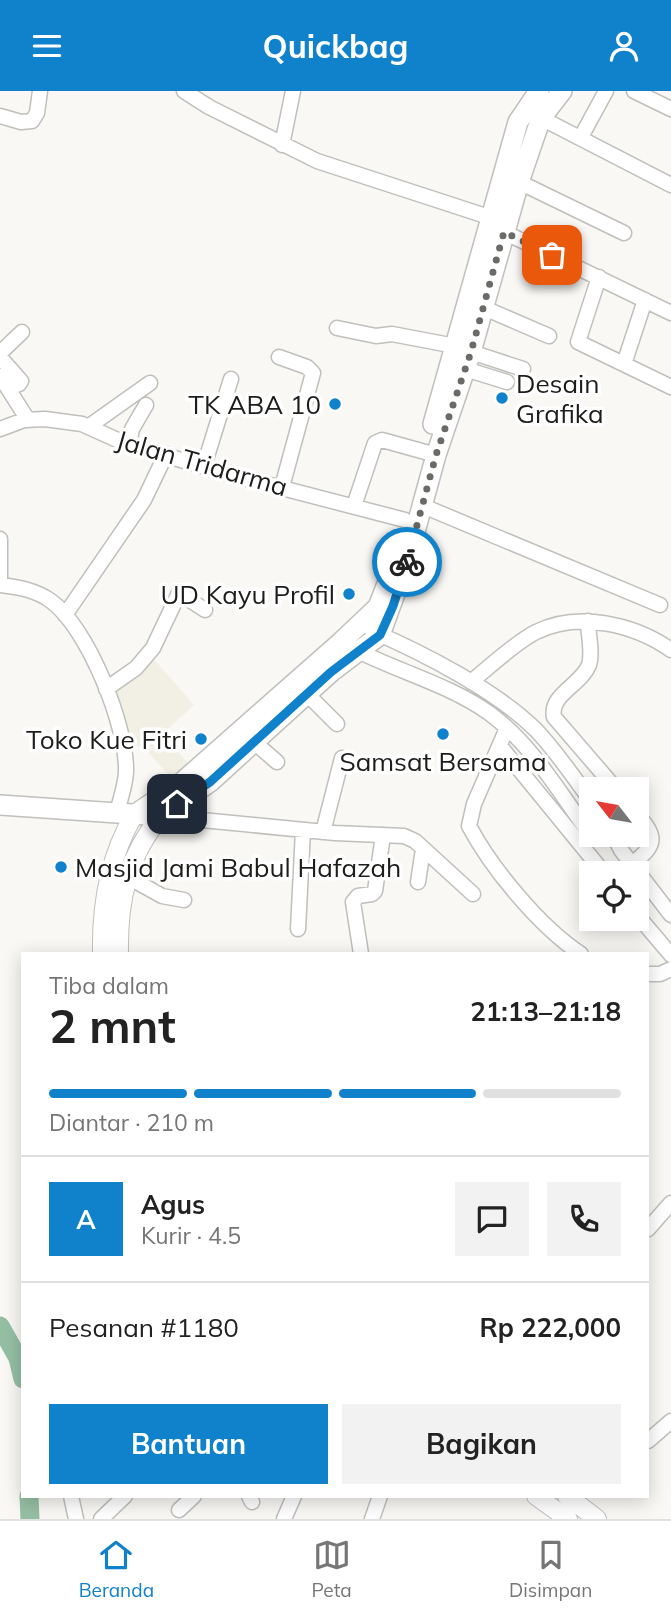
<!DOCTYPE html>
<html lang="id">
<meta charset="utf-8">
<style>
:root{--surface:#fff;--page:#f2f2f2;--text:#222;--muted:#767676;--line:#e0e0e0;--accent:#1081cb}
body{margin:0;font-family:Mulish,sans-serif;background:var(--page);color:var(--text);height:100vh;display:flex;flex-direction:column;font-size:26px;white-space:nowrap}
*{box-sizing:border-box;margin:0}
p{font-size:23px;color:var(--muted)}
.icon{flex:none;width:38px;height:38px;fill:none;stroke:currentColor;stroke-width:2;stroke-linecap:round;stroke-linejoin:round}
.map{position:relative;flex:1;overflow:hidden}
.details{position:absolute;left:21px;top:861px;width:628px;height:546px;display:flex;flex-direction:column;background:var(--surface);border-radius:0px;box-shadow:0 4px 18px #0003}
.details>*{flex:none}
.needle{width:46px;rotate:301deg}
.tools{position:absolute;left:579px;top:686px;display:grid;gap:14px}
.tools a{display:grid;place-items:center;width:70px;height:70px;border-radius:0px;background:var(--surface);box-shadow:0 4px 18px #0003;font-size:35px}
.pin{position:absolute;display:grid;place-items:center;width:60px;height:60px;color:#fff;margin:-30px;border-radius:14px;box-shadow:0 4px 10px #0006}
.courier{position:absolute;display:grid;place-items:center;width:70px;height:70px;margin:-35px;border:5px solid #1081cb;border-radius:50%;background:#fff;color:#222;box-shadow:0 2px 9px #0007}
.headline em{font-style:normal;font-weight:700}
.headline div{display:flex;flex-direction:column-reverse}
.headline{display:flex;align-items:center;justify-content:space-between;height:119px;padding:0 28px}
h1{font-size:46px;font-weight:700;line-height:52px}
.bar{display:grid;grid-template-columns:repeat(4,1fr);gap:10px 7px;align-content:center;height:84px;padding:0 28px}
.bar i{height:9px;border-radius:5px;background:var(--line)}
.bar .active{background:var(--accent)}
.bar p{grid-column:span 4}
.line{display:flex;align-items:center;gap:18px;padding:0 28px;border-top:2px solid var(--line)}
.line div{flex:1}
.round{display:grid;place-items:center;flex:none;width:74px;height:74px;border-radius:0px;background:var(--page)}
.action{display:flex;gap:14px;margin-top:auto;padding:14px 28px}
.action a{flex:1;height:80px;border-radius:0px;background:var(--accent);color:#fff;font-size:28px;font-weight:700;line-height:80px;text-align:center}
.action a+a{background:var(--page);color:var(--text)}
header{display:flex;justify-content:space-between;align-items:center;height:91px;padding:0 28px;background:var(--accent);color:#fff;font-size:32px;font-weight:700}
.tabs{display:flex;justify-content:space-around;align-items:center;height:98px;border-top:2px solid var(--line);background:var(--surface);font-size:19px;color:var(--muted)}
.tabs a{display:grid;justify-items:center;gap:4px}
.tabs .active{color:var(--accent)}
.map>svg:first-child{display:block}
.built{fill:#f2f0e4}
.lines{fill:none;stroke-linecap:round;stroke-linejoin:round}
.river{stroke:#95bfa4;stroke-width:19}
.minor-casing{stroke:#bfbfbb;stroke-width:17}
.major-casing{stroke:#bfbfbb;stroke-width:20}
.highway-casing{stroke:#bfbfbb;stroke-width:22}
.minor{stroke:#fff;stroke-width:14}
.major{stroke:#fff;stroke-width:18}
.highway{stroke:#fff;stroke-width:19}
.done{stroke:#6a6a67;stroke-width:7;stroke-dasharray:0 12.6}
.route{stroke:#1081cb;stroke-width:9}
.poi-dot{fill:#1081cb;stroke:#fff;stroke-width:2.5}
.labels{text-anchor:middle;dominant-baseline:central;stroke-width:7;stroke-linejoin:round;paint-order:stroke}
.poi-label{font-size:26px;fill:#1d1d1b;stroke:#fff;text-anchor:end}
.street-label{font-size:26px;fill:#1d1d1b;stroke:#fff}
</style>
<header><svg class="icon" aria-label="menu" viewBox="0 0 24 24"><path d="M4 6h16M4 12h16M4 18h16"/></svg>Quickbag<svg class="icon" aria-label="person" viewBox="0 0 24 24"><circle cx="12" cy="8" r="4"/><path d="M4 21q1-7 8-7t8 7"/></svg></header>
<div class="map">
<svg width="671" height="1428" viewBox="0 0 671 1428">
<rect width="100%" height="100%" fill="#f9f8f4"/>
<path class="built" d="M153 567 194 614 162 643 188 672 171 687 143 655 127 657 111 605Z"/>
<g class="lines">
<path class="river" d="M0 1235 18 1267 23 1288
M29 1405 30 1428"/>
<defs>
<path id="minor" d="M184 0 209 16 317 70 492 127
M634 0 671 18
M0 25 21 31 32 30 37 22 40 0
M541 27 671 94
M581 46 606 0
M282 54 293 0
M519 91 624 142
M504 141 671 222
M599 186 578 251 671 296
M484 217 549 245
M337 237 376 245 392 243 455 255
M471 261 523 278
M0 262 22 241
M0 266 21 290 19 293 9 297
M279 266 307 276 313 282 282 396
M624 273 645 209
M465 278 507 291
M0 285 28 329
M88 336 150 292
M0 338 24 329 45 328 82 333 124 352 228 383 405 429
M129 353 132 338 146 314
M204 375 231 288
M354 415 375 352 382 349 436 364
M423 415 660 514
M0 448V494
M0 494C18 496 36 499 51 510 88 537 127 635 126 680 126 693 120 708 117 722
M65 524 144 409 166 363
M588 530C588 543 593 562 589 574 581 594 549 604 554 626L616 698
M372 540C423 562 497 600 536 639 557 661 574 687 592 711
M352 557C396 580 448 593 489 622 530 652 557 697 586 738L592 741
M471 591C489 576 516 551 536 541 578 520 634 533 671 559
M106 598 136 577 153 557 179 502 205 519
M307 603 337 633
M507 637 474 713 469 735C492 778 540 836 581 863
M254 651 277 671
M500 655 604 782
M161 725 335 742 404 745 415 750 473 803
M323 741 342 667
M613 744 621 759 671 824
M632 773C656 754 658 747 637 723
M128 786 162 805 184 809
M418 791 423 758
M637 824 671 864
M298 838 303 739
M361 863 353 811 358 805 372 803 375 800 383 744
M648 883H660L671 878
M648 1138 671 1112
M648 1350 671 1330
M71 1405 76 1428
M249 1405 252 1411
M179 1419 194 1405
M101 1428 125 1405
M284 1428 294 1405
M372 1428 380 1405"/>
<path id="major" d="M102 863C101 814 109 766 134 724
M119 863C118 810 127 766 161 725
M536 1405 568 1428
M567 1405 597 1428"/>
<path id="highway" d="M433 333 518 31 539 0
M0 714 161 725 210 691 331 581 380 544 407 470 436 364 471 261 519 91 541 27 562 0
M134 724 180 693 341 551 378 516 387 493"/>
</defs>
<use href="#minor" class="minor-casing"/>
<use href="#major" class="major-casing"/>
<use href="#highway" class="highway-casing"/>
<use href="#minor" class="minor"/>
<use href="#major" class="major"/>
<use href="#highway" class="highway"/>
</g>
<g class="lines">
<path class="done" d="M407 471 436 364 471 261 504 141 552 164"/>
<path class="route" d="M177 713 210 691 331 581 380 544 393 515 407 471"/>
</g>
<g class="poi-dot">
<circle cx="502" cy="307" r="7"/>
<circle cx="335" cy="313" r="7"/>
<circle cx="349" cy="503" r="7"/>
<circle cx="443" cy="643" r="7"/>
<circle cx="201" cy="648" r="7"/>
<circle cx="61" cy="776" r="7"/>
</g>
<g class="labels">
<g class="poi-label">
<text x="516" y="292" text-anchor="start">Desain<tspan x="516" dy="30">Grafika</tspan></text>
<text x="321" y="313">TK ABA 10</text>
<text x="335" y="503">UD Kayu Profil</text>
<text x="187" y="648">Toko Kue Fitri</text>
<text x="443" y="670" text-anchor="middle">Samsat Bersama</text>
<text x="75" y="776" text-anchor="start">Masjid Jami Babul Hafazah</text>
</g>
<g class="street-label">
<text transform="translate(202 372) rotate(16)">Jalan Tridarma</text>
</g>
</g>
</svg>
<div class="tools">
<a><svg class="needle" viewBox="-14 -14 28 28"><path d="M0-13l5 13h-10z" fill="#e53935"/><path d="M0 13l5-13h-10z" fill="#767676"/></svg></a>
<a><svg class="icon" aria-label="locate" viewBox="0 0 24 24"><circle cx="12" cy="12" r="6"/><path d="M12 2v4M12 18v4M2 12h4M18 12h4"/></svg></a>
</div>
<div class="pin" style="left:552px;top:164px;background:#ea580c"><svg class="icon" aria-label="bag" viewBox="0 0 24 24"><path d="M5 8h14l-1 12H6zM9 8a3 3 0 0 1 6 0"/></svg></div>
<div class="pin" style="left:177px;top:713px;background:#1f2937"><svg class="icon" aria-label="home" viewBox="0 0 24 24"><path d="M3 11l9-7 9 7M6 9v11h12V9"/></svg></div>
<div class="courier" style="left:407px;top:471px"><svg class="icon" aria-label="bike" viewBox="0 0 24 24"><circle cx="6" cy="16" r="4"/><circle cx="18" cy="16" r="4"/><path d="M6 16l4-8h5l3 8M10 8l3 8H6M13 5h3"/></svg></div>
<section class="details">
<div class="headline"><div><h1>2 mnt</h1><p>Tiba dalam</p></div><em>21:13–21:18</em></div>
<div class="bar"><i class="active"></i><i class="active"></i><i class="active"></i><i></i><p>Diantar · 210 m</p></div>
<div class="line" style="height:126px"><b class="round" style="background:var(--accent);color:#fff">A</b><div><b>Agus</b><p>Kurir · 4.5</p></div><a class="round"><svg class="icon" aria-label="chat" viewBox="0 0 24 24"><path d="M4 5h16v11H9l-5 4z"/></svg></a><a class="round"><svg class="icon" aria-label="phone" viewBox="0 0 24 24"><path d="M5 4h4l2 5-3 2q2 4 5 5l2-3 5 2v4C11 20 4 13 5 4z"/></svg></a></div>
<div class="line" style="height:91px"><div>Pesanan #1180</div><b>Rp 222,000</b></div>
<div class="action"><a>Bantuan</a><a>Bagikan</a></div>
</section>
</div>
<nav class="tabs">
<a class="active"><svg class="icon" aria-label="home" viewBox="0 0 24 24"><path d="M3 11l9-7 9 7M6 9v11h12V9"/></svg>Beranda</a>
<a><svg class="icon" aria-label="map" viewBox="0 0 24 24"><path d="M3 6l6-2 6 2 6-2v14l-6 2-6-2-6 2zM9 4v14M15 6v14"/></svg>Peta</a>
<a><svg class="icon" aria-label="saved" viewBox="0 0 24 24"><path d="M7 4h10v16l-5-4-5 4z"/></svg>Disimpan</a>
</nav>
